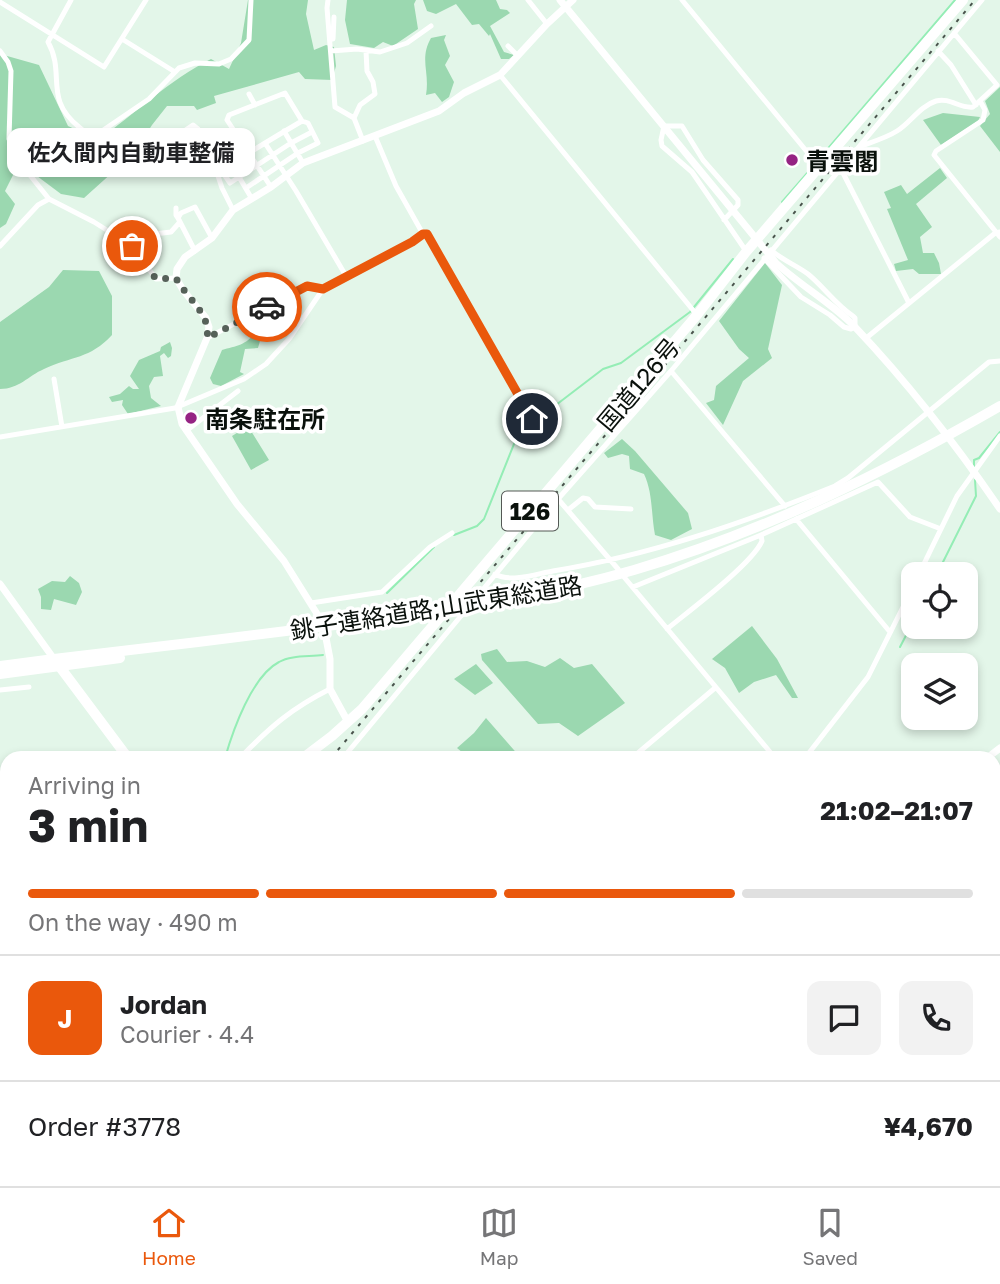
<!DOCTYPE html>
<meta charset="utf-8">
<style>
:root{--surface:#fff;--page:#f2f2f2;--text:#202124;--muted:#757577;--line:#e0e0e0;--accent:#ea580c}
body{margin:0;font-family:"Golos Text","Noto Sans JP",sans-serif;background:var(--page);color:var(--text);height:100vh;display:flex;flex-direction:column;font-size:26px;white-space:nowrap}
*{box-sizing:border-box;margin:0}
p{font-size:23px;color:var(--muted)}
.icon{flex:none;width:38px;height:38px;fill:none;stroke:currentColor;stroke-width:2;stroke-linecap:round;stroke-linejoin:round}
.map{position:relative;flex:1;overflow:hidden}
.sheet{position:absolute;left:0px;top:751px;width:1001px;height:436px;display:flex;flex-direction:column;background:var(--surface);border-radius:21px 21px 0 0;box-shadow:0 4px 10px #0003}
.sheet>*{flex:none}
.buttons{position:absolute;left:901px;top:562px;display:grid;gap:14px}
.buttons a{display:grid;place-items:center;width:77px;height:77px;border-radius:14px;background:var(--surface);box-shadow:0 4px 10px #0003;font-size:35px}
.pin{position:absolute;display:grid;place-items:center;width:60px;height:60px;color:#fff;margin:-30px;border:4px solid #fff;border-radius:50%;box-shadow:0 2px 7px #0007}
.courier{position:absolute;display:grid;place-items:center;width:70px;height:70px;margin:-35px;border:5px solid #ea580c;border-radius:50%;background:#fff;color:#222;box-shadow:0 2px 9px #0007}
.bubble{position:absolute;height:49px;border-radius:14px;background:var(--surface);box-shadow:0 4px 10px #0003;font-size:23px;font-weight:700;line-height:49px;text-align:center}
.overview em{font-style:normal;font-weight:700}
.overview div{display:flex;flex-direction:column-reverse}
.overview{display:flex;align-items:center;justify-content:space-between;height:119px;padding:0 28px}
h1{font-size:46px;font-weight:700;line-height:52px}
.bar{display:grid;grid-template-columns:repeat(4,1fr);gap:10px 7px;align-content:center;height:84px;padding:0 28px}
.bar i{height:9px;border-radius:5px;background:var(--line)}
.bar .on{background:var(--accent)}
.bar p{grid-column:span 4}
.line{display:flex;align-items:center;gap:18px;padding:0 28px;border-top:2px solid var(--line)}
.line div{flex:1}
.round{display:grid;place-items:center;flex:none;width:74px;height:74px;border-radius:14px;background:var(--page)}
.dock{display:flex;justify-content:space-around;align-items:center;height:98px;border-top:2px solid var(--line);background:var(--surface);font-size:19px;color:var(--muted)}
.dock a{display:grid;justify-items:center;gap:4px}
.dock .on{color:var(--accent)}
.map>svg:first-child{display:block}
.green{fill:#9bd8b0}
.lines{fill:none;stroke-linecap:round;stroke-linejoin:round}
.stream{stroke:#94edb5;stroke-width:2}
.minor{stroke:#fff;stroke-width:5}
.tertiary{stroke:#fff;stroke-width:7}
.trunk{stroke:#fff;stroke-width:10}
.motorway{stroke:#fff;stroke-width:10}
.rail{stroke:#4a544d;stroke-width:2;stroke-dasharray:3.5 7;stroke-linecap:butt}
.done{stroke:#566159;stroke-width:7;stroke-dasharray:0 12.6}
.route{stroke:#ea580c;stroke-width:9}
.poi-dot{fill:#952383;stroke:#fff;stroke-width:2.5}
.labels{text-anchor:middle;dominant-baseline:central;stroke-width:7;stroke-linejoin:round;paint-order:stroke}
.shield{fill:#fff;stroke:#545855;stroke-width:2}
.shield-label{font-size:23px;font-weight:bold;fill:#0a110c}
.poi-label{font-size:24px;font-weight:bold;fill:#0a110c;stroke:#fff;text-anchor:start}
.street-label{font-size:24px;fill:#0a110c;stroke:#fff}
</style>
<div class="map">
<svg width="1000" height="1186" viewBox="0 0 1000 1186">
<rect width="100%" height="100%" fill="#e3f6e9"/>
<path class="green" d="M248 0H308L306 14 314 50 326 45 334 47 336 66 332 80 305 79 299 72 214 96 216 103 197 110 194 106H167L152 125 134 153 84 198 61 194 37 176 14 173 5 191 15 204 6 224 0 228V54L39 65 68 126 98 140C136 113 169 80 211 59L229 69 241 43Z
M347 0H416L414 4 418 29 393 46 383 42 374 48 350 44 345 20Z
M423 0H496L500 9 507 10 510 13 490 26 504 52 514 55 509 59H501L490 34 489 36 479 24 472 25 456 4 436 14 427 11Z
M446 35 444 40 450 56 445 65 454 82 449 97 442 102 435 93 426 95C430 72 419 59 431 38Z
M1000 87V152L980 126 990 114 985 101Z
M943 113 980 117 978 121 941 145 923 120Z
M940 168 947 178 916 204 932 227 920 237 923 253H934L939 263 941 274H919L913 269 896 271 894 264 908 260 887 209 891 208 884 192 901 185 907 194Z
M765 263 782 285 768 349 772 358 743 381 723 425 706 403 714 400 716 386 749 358 739 349 719 321Z
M63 270 99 271 112 296V335C90 359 72 356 44 369 28 376 19 389 0 389V322L49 287Z
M264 311 265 323 258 348 245 349 240 372 244 374 221 386 213 384 210 378 222 350C236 346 247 345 255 332L247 328 245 321Z
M170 342 172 348 171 356 168 358 164 353 160 356 163 376 154 377 149 386 151 398 161 406 128 414 122 405 123 400 112 402 109 397 120 394 129 386 133 389H139L130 376 139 360 160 351 161 347Z
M248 426 269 460 251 470 232 436Z
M622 439 635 451 688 513 692 529 671 540 655 535C651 514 653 493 644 474L630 469 629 456 622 454 608 458 604 453Z
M70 576 79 583 82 592 76 605 54 599 51 610 41 609V597L38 589 52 581 65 582Z
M752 626 777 659 798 698H792L776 675 754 682 739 693 725 668 712 659Z
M497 649 507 662 527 661 545 667 560 658 574 668 592 664 625 703 578 736 559 723 538 724 482 660 481 654Z
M476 664 493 683 475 695 454 679Z
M486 718 521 758H469L457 748 474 733Z"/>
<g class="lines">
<path class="stream" d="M819 159 955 0
M782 202 816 163
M974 467V460L979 458 1000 432
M454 535 477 526 484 519 518 434 603 369 621 363 690 312 733 259
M937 574 976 496 975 480
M387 593 434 547
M900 647 914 620
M225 758C233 730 252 676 279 662 291 655 309 657 323 655"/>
<path class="minor" d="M71 0 48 42C66 74 43 98 79 127 85 133 90 135 99 133L149 99 179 68 195 63 219 64 231 59 249 40 251 0
M328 0 327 8 335 107 354 118 363 141
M528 0 547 24
M682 0 808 153 822 166
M0 2 104 67 146 0
M122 39 175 72
M333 39 334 17
M508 46 518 56
M0 51 8 62 11 71 9 139 25 169 49 199 94 222 132 246 156 279 176 278
M331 51 357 49 380 52 407 43 431 26
M938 51 951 65 976 105
M500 75 697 315
M249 94 255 105
M980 101 985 110 983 120 936 151 934 155 1000 237
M354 118 360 105 375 94 373 82 367 71 366 51
M284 131 303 163
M375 136 396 186 423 234 431 238 532 419
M265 143 296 191 346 276
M861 146C872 142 886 138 897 131 910 123 920 106 936 101 950 97 960 109 973 107L997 85 954 33
M156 150 193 125 198 129 205 155 217 173 222 188 233 210
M841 169 909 303
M221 170 230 183 291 143 312 132
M217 173C245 155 273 138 302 121L285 93 229 115 227 120 271 187
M239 177 252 199
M246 188 298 153 318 143 308 123 302 121
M176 208V215L178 218
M724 220 738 205V200L703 160 682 126H664L661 140 662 146 692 172 746 251
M0 246 38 205 49 199
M132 246 146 235 171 232 179 223
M195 251 178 218 181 213 195 207 212 238
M764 258 801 297 830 315 844 327 851 329 855 327V318L853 316C835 304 824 287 808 274 796 265 782 260 771 250
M323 289 412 242 423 234
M865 339 994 234 999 232
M671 371 785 506
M54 379 62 427
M186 431 238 391
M0 437 175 408 244 379 266 364 289 339 323 289 307 286 207 338
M558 499 618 569
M568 510 583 498 588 499 595 507 631 509
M796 519 890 632
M495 574C511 583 536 574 553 571 651 555 743 523 835 486L848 478 989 362 1000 361
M919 574 957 496 1000 436
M624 577 775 758
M633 587 761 535
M311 603 382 592 430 547 452 533
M667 629C689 611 752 564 762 541L761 535 878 482 910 517 941 529
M0 690 29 687
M240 758C270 727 292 708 330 689
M343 758 558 499 671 371 982 0
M632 758 715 688
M805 758 868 677 914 585
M994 1020 1000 1027
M0 1032 7 1034
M994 1095 1000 1103
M0 1150 7 1146
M216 1180 218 1186
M302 1180 305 1186
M687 1180 692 1186
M752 1186 759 1180"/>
<path class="tertiary" d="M560 0 776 263C800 285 834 305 855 327 908 383 957 446 1000 509
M0 584 54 659
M319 617 284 561 237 504 182 424 178 407 207 338 209 327 206 318 183 290 176 278 177 269 185 257 212 238 233 210 271 187 303 163 439 111 464 93 500 75 547 24 573 0
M326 638 330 659V689L348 722
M987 758 1000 748
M466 1180 472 1186
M64 1186 65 1180
M443 1186 451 1180"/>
<path class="trunk" d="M60 666 120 658
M128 758 54 659C156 647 257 635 359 622 452 609 544 596 634 570 763 532 884 473 1000 406
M303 758 332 736 362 709 697 315 746 252 963 0
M0 918 7 915"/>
<path class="motorway" d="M0 666 54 659
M0 674 60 666"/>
<path class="rail" d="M331 758 975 0
M0 1068 7 1063"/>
</g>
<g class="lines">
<path class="done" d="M132 246 156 279 176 278C187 299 211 313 207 338L267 307"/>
<path class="route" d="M267 307 307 286 323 289 412 242 423 234H427L532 419"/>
</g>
<g class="poi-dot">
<circle cx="792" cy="160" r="7"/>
<circle cx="191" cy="418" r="7"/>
</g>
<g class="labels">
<rect class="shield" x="502" y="491.5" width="56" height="39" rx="5"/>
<g class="shield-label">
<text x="530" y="511">126</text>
</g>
<g class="poi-label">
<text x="806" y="160">青雲閣</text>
<text x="205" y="418">南条駐在所</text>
</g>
<g class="street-label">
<text transform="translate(638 384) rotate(-50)">国道126号</text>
<text transform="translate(436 607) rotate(-9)">銚子連絡道路;山武東総道路</text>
</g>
</g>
</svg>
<div class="buttons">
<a><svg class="icon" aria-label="locate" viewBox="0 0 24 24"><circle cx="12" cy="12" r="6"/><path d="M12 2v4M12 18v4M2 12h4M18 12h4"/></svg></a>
<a><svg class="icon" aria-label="layers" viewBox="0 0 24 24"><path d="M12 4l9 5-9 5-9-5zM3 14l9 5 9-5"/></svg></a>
</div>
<div class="pin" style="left:132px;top:246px;background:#ea580c"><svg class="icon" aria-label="bag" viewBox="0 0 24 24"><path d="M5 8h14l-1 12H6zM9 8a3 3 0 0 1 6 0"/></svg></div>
<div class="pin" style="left:532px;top:419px;background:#1f2937"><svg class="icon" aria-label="home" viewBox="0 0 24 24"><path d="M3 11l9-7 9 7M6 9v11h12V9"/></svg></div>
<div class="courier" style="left:267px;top:307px"><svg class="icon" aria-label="car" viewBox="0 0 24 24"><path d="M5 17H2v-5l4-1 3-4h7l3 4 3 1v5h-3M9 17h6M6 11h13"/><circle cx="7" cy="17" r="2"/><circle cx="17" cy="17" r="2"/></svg></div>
<div class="bubble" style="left:7px;top:128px;width:248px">佐久間内自動車整備</div>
<section class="sheet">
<div class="overview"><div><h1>3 min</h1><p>Arriving in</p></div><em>21:02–21:07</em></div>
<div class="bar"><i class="on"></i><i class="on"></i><i class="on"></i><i></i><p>On the way · 490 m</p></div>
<div class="line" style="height:126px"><b class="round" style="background:var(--accent);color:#fff">J</b><div><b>Jordan</b><p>Courier · 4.4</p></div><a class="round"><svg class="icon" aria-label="chat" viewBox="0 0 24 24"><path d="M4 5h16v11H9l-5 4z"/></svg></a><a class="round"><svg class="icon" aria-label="phone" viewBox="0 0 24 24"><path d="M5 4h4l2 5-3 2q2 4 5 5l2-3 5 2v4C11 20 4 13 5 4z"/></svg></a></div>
<div class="line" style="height:91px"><div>Order #3778</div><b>¥4,670</b></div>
</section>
</div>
<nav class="dock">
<a class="on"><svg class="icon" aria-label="home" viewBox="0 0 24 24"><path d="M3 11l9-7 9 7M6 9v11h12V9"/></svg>Home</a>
<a><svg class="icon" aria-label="map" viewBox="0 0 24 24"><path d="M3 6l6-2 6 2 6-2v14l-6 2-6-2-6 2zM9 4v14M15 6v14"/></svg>Map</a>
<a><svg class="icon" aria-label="saved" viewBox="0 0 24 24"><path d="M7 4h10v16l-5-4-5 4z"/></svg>Saved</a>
</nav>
